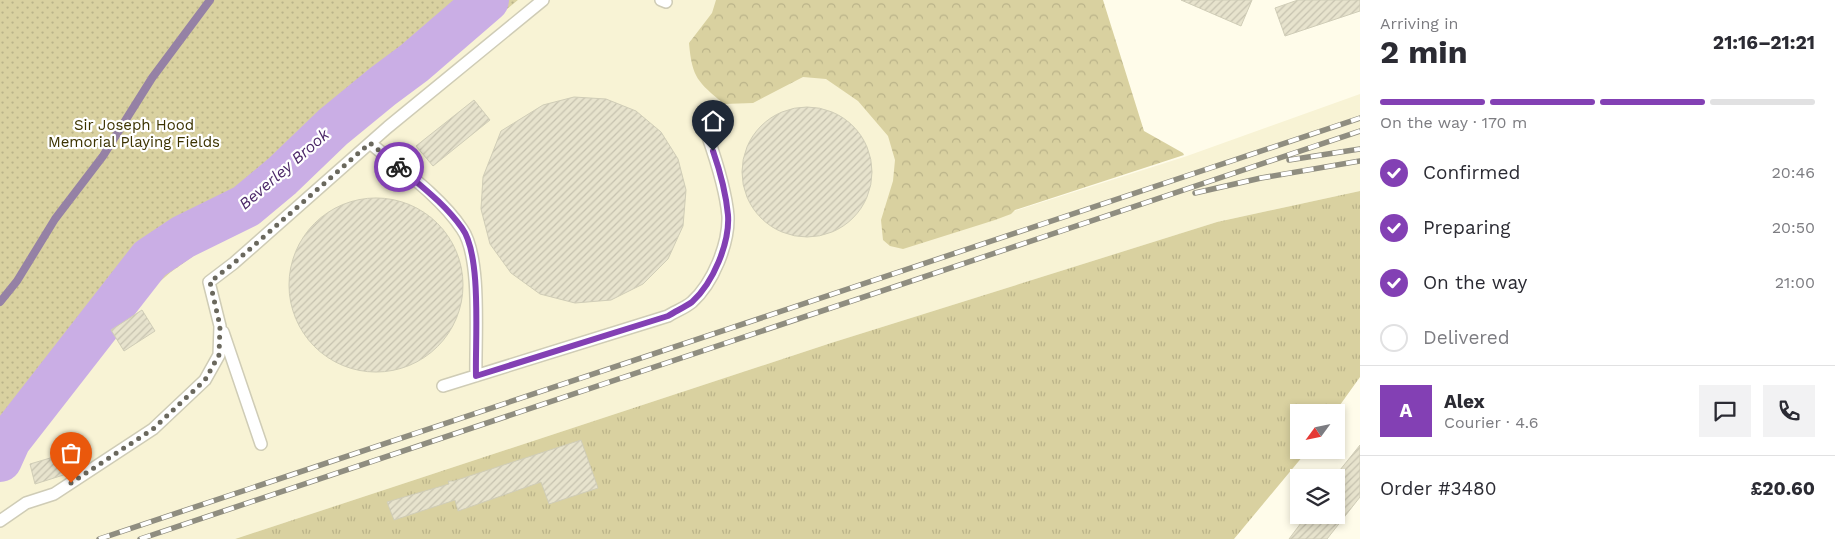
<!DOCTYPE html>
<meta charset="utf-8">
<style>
:root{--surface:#fff;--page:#f2f2f3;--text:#2b2b33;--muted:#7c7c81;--line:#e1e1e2;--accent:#8340b4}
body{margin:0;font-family:"Work Sans",sans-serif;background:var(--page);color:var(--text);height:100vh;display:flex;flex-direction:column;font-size:19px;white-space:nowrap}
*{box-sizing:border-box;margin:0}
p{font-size:16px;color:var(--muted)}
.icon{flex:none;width:28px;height:28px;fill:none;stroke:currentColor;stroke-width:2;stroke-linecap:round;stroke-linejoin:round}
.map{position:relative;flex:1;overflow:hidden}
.side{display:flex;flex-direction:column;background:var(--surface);width:475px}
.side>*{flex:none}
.needle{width:32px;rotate:237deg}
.buttons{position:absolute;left:1290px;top:404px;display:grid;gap:10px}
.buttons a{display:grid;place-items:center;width:55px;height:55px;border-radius:0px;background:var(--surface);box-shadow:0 2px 8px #0003;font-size:25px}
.pin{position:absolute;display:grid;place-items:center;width:42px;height:42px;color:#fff;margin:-51px -21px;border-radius:50% 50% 50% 0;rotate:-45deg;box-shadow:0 0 5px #0007}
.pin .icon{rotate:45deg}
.courier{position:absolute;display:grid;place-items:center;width:50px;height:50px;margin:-25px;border:4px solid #8340b4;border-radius:50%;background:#fff;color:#222;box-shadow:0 1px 6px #0007}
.summary em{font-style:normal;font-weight:700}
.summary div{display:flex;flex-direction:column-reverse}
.summary{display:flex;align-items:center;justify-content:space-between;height:85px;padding:0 20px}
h1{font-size:32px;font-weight:700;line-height:38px}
.bar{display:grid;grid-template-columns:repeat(4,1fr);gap:8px 5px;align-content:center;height:60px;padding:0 20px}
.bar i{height:6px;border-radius:4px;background:var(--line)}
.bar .active{background:var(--accent)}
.bar p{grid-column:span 4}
.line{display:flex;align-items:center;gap:12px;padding:0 20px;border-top:1px solid var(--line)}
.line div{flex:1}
.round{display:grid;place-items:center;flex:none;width:52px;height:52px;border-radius:0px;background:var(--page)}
ol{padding:0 20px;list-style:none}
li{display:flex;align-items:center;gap:15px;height:55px}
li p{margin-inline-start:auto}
li .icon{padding:5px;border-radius:50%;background:var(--accent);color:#fff;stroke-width:4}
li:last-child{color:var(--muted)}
li i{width:28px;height:28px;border:2px solid var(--line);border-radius:50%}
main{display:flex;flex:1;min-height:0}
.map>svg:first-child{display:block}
.built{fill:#f8f3d5}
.grass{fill:url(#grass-tufts)}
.forest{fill:url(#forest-crowns)}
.park{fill:url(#park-dots)}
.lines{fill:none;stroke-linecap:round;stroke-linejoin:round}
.stream{stroke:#9581a5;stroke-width:8}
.river{stroke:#caaee5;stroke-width:44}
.building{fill:url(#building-hatch);stroke:#d0cdb7}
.service-casing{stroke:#cfccb6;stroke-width:14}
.service{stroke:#fff;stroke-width:11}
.rail-casing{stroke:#8f8d80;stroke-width:5.5}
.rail{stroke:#fff;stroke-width:4;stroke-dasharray:11;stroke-linecap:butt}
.done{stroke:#6a685d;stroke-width:5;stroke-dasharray:0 9}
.route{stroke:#8340b4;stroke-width:6}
.labels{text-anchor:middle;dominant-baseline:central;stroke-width:4.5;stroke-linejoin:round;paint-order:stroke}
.park-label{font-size:15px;fill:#3c3300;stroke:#fff}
.water-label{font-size:16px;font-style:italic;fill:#4d2969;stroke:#fff}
</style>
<main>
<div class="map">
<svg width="1360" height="539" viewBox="0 0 1360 539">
<defs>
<pattern id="grass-tufts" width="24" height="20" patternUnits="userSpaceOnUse" patternTransform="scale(1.25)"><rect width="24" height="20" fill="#d9d1a0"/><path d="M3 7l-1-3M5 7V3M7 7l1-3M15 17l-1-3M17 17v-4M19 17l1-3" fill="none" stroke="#bab389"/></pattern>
<pattern id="forest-crowns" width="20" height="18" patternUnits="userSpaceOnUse" patternTransform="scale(1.25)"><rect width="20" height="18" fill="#d9d1a0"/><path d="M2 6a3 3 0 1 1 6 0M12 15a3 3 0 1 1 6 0" fill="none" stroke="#bab389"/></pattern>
<pattern id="park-dots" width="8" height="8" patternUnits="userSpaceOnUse" patternTransform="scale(1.25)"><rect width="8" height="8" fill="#d9d1a0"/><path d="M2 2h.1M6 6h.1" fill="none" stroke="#bab389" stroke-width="1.8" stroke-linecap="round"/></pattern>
<pattern id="building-hatch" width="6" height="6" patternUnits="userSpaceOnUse" patternTransform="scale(1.25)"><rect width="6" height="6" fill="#e7e3cd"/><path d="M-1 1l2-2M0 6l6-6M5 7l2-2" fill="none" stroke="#c6c2af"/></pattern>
</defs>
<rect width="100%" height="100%" fill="#fffcea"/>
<path class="built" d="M518 0H763L1011 212 1187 156 1360 94V191L1217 222 831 343 235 539H0V481L107 327 171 272 223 235 378 115Z"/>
<path class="grass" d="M1360 191V377L1335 412H1299V450H1308L1234 539H235L831 343 1217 222Z"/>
<path class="forest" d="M716 0H1103L1144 131 1183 153 1184 155 1015 210 1011 214 995 220 903 249 890 246 883 240 881 220 893 181 895 160 888 136 858 101 826 79 803 77 753 103 724 104C698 82 692 78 689 43L712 13Z"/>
<path class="park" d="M0 0H518L378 115 223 235 171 272 107 327 0 481Z"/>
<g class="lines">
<path class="stream" d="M0 302 17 281 55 219 103 156 152 78 210 0"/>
<path class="river" d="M0 460 9 440 150 259 183 237 246 206 282 176 333 127 383 86 414 63 487 0"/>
</g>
<path class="building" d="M1181 0H1252L1241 26Z
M1298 0H1360V11L1285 36 1275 8Z
M574 97 606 99 636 111 661 132 678 159 686 190 683 226 668 259 643 284 611 300 575 303 540 294 511 273 490 244 481 209 483 177 501 131 543 105Z
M474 100 490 120 433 166 416 146Z
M742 172a65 65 0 1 1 130 0a65 65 0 1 1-130 0Z
M289 285a87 87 0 1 1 174 0a87 87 0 1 1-174 0Z
M142 310 155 331 124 351 111 330Z
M581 440 598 488 549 504 541 482 458 511 455 500 394 520 387 502 449 484 448 481H454Z
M1360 445V497L1327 539H1289L1307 515H1336V475Z
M67 453 73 472 35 484 30 464Z"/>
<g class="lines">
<defs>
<path id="service" d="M661 0 666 2
M370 143C400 168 441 197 462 229 482 257 475 340 476 376
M223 332 261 444
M443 386 668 316C676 311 685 308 692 302 713 283 729 244 728 216 726 192 716 160 708 137
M0 521 26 503 54 494 153 429 205 380 219 355 220 326 209 282 234 263 388 127 543 0"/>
</defs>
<use href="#service" class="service-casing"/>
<use href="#service" class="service"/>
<defs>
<path id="rail" d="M1289 160 1360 149
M1195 193 1261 178 1360 161
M99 539 1360 118
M140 539 1360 131"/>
</defs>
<use href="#rail" class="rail-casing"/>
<use href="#rail" class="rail"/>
</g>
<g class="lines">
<path class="done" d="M71 483 153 429 205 380 219 355 220 326 210 282 234 263 370 143 399 167"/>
<path class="route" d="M399 167C421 186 445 204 462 228 482 255 475 341 476 376L668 316C676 311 685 307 692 302 713 283 730 243 728 215 726 194 720 171 713 151"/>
</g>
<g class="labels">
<g class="park-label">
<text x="134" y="125">Sir Joseph Hood<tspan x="134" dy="17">Memorial Playing Fields</tspan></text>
</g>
<g class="water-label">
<text transform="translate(284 169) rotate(-41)">Beverley Brook</text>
</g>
</g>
</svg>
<div class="buttons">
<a><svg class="needle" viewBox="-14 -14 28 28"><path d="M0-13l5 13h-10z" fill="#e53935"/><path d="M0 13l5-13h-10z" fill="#7c7c81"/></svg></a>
<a><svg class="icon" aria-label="layers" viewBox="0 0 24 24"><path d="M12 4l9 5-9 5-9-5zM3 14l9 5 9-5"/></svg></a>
</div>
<div class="pin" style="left:71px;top:483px;background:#ea580c"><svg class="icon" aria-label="bag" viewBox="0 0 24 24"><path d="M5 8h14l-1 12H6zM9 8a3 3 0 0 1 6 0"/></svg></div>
<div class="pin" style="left:713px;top:151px;background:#1f2937"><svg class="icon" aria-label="home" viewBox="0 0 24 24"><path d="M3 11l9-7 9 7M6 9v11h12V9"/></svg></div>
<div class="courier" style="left:399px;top:167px"><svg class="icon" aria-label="bike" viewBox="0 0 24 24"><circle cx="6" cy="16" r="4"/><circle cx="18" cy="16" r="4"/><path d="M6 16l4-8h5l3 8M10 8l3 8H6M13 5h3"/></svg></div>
</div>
<section class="side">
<div class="summary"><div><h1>2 min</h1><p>Arriving in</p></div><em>21:16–21:21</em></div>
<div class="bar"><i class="active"></i><i class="active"></i><i class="active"></i><i></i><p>On the way · 170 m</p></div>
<ol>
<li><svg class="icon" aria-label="check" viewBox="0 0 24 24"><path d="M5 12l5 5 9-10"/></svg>Confirmed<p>20:46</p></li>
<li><svg class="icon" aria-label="check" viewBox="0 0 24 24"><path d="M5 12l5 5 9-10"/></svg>Preparing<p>20:50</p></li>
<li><svg class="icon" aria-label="check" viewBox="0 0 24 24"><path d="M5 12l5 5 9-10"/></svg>On the way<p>21:00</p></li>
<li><i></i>Delivered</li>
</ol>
<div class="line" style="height:90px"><b class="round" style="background:var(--accent);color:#fff">A</b><div><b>Alex</b><p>Courier · 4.6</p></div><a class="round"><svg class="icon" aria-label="chat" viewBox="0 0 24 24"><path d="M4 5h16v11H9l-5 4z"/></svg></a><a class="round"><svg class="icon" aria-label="phone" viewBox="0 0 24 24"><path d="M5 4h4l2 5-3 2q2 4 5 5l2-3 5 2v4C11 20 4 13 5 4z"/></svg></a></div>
<div class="line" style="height:65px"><div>Order #3480</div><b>£20.60</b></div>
</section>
</main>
